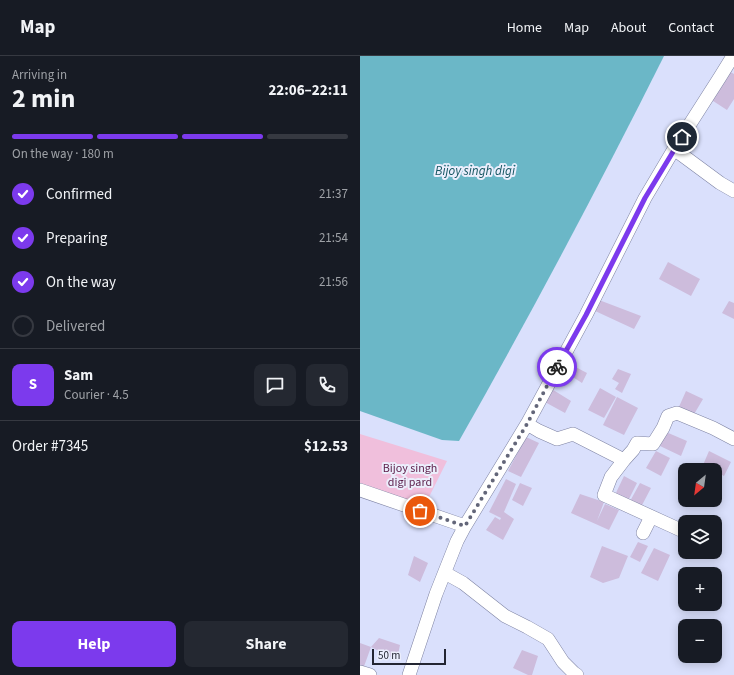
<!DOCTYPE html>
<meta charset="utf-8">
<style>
:root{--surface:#171b24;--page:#242831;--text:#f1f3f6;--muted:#9ea1a6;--line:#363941;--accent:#7c3aed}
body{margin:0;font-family:"Source Sans 3",sans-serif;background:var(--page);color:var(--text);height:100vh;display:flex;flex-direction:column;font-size:15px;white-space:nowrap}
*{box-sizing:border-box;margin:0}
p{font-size:13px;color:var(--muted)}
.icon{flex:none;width:22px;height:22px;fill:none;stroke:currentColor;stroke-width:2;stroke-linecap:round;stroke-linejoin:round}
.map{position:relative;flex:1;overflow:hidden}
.details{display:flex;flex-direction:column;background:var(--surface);width:360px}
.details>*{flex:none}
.needle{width:26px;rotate:209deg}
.buttons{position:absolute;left:318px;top:407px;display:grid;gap:8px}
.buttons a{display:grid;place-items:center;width:44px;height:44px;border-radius:8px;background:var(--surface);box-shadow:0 2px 10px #0003;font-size:20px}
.scale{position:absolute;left:12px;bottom:10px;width:74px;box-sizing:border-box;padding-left:4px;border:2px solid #232532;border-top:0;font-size:11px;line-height:14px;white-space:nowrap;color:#232532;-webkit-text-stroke:3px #ebeefc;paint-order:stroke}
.pin{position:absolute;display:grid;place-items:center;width:34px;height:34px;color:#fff;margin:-17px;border:2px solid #fff;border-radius:50%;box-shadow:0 1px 4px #0007}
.courier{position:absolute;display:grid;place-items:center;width:40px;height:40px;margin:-20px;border:3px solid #7c3aed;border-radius:50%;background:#fff;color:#222;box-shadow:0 1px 5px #0007}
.summary em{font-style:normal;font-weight:700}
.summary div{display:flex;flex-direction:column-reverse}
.summary{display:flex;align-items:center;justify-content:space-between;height:68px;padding:0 12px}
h1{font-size:26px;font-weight:700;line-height:30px}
.bar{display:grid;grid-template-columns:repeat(4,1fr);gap:6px 4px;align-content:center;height:48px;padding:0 12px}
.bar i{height:5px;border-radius:3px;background:var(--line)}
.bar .active{background:var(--accent)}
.bar p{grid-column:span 4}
.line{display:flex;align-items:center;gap:10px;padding:0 12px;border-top:1px solid var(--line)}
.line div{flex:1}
.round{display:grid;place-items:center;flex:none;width:42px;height:42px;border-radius:8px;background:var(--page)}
ol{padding:0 12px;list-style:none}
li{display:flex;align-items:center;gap:12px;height:44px}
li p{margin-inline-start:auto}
li .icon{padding:4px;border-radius:50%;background:var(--accent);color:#fff;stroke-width:4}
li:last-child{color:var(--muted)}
li i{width:22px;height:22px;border:2px solid var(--line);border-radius:50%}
.cta{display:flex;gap:8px;margin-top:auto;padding:8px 12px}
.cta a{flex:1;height:46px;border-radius:8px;background:var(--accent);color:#fff;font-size:16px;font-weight:700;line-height:46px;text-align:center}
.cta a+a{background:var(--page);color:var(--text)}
header{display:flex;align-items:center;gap:24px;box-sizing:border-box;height:56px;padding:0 20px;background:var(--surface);border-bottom:1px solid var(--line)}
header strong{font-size:19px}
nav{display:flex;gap:22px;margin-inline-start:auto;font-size:14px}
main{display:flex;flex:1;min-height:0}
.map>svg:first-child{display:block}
.green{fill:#f0bfdc}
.water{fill:#6bb7c7}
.building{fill:#cdbcdc}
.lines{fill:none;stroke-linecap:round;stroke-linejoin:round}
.minor-casing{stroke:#7e83a3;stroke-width:14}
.minor{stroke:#fff;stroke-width:13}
.done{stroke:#636679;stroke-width:4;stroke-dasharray:0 7.2}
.route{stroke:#7c3aed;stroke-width:5}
.labels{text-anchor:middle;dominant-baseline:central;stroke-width:4;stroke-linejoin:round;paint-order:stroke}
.park-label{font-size:12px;fill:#5b1c48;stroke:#ebeefc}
.water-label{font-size:13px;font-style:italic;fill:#175763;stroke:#ebeefc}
</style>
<header>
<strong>Map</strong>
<nav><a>Home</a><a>Map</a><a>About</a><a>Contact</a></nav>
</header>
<main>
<section class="details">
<div class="summary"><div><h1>2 min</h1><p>Arriving in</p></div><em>22:06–22:11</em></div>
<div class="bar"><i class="active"></i><i class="active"></i><i class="active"></i><i></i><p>On the way · 180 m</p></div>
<ol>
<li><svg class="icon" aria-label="check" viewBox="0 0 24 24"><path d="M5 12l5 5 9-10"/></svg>Confirmed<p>21:37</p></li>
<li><svg class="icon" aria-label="check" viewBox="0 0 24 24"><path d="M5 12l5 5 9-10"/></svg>Preparing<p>21:54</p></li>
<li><svg class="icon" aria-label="check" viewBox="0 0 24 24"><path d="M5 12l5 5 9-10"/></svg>On the way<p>21:56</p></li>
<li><i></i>Delivered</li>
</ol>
<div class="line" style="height:72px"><b class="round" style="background:var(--accent);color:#fff">S</b><div><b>Sam</b><p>Courier · 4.5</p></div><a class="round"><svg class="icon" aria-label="chat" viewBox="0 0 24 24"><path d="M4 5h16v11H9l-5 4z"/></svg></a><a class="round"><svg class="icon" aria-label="phone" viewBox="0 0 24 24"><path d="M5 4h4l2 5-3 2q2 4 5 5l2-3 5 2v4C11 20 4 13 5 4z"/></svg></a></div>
<div class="line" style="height:52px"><div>Order #7345</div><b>$12.53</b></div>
<div class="cta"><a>Help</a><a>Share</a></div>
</section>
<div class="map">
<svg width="374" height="619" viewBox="0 0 374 619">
<rect width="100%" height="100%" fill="#dae0fc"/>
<path class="green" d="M0 378 87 405 64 451 0 427Z"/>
<path class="water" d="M0 0H304C239 130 171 258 99 385L82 384 0 355Z"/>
<path class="building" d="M367 14 374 18V43L367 54 350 43Z
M308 206 340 223 331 240 299 223Z
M239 244 281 260 274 273 233 254Z
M369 245 374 247V263L362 257Z
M206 306 227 317 222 327 202 314Z
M258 313 271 318 262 337 255 333 259 327 252 323Z
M190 332 211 345 205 357 183 345Z
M240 332 256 341 244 362 228 354Z
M326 335 343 343 333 360 318 353Z
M257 341 278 352 264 379 243 369Z
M306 376 327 385 321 400 300 390Z
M166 381 179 387 161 421 148 415Z
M296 395 310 402 301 420 286 412Z
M349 395 371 406 364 420 355 415V414H352L343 409Z
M264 420 277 427 267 447 254 441Z
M146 423 156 428 144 456 154 463 143 484 126 474 135 461 140 464 141 462 129 456Z
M160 427 172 432 163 450 152 444Z
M280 427 291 432 280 453 269 447Z
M220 438 244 446 237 465 245 448 259 454 249 474 211 457Z
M278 486 288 490 280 506 270 501Z
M242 490 268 500 259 522 243 527 230 521Z
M294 492 310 499 298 525 281 517Z
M54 500 68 507 60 526 48 519Z
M19 582 40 589 37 604 11 591Z
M0 587 11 591 2 616H0Z
M162 594 178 600 172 619H168L153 612Z"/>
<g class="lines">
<defs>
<path id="minor" d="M314 93 360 127 374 135
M167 368 179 375 197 383 213 378 264 404 251 421 244 439 325 476
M264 404 273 394 277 387 293 388 303 372 308 360 317 357 353 372 374 383
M0 434 105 470
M283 477 291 461
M85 517 103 527 145 560 167 571 188 583 203 606 214 617 217 619
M0 616 10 619
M49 619 76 538 97 485 105 470 167 368 226 259 285 142 314 93 360 21 373 0"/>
</defs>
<use href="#minor" class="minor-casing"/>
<use href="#minor" class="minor"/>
</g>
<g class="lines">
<path class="done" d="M60 455 105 470 167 368 197 311"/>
<path class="route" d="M197 311 226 259 285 142 322 81"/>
</g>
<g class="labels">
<g class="park-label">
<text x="50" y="412">Bijoy singh<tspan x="50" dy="14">digi pard</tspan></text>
</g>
<g class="water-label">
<text x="115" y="115">Bijoy singh digi</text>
</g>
</g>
</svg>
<div class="buttons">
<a><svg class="needle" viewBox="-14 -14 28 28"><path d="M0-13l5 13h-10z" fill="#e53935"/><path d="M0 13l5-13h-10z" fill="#9ea1a6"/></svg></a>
<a><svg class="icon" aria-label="layers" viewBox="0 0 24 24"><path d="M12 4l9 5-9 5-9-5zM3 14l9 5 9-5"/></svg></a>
<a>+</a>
<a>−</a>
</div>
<div class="scale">50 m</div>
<div class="pin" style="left:60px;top:455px;background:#ea580c"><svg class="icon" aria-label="bag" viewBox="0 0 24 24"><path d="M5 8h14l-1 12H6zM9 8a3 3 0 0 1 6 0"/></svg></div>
<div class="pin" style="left:322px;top:81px;background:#1f2937"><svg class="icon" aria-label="home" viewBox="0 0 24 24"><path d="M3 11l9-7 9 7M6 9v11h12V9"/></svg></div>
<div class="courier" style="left:197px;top:311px"><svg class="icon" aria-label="bike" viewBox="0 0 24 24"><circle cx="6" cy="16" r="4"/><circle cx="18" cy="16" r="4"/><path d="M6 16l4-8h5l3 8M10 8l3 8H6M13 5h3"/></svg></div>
</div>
</main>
